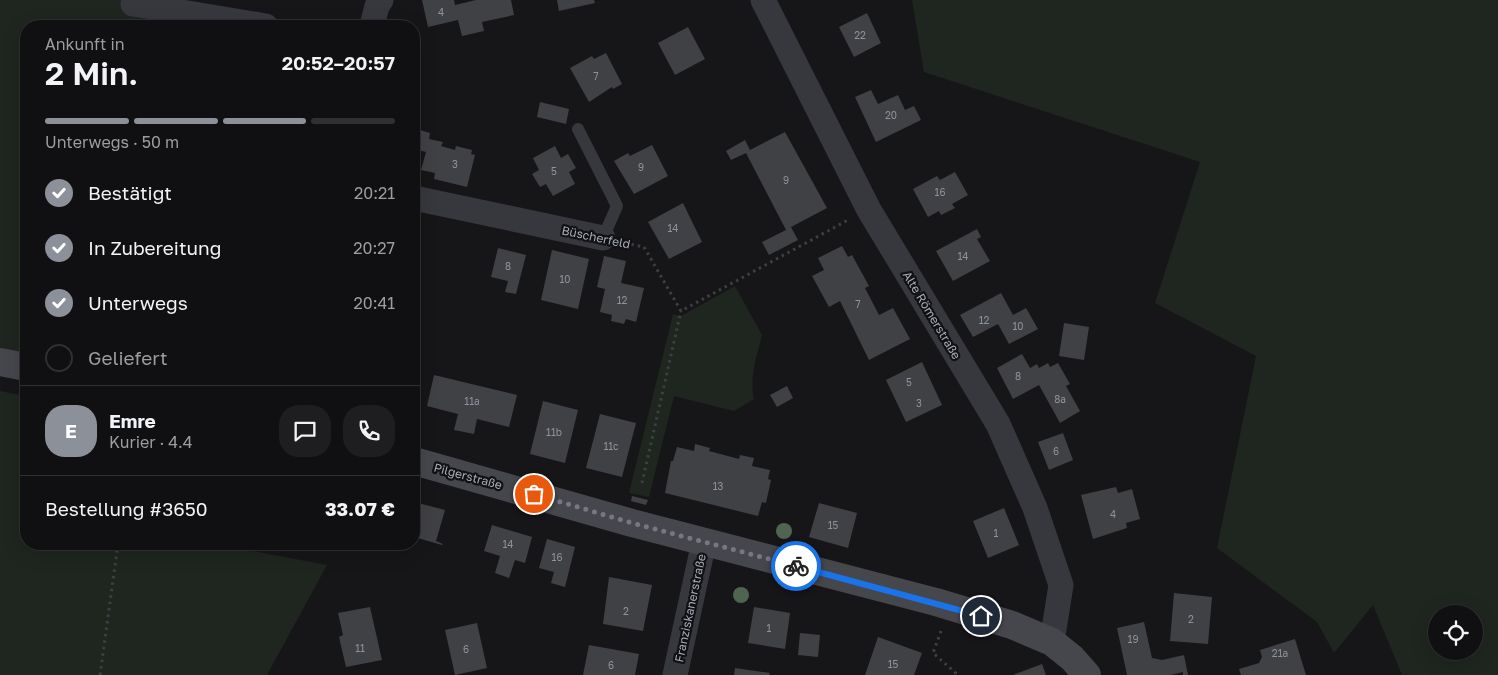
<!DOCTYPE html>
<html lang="de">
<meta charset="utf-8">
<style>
:root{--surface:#101012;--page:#1e1e20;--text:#f1f3f6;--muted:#9c9d9f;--line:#303032;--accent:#8c9099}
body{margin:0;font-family:"Golos Text",sans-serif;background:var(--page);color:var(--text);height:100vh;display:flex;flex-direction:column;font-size:19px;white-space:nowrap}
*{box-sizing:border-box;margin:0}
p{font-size:16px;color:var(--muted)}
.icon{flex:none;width:28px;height:28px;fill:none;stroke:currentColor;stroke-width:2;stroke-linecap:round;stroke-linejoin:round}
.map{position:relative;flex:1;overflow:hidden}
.drawer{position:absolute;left:20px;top:20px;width:400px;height:530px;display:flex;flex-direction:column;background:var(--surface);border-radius:20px;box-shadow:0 5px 20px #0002,0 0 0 1px var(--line)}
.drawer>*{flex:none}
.buttons{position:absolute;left:1428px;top:605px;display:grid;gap:10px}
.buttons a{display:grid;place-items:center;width:55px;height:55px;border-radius:50%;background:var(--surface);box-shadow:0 5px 20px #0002,0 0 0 1px var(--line);font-size:25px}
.pin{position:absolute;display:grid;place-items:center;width:42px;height:42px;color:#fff;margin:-21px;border:2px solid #fff;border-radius:50%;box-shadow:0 1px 5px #0007}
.courier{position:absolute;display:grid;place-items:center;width:50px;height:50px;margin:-25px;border:4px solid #1a73e8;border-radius:50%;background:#fff;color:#222;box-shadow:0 1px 6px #0007}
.head em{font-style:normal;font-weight:600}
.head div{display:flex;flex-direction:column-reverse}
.head{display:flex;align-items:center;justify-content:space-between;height:85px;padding:0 25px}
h1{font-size:32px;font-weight:600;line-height:38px}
.bar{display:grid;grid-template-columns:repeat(4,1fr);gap:8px 5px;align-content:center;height:60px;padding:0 25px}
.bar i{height:6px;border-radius:4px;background:var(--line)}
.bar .current{background:var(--accent)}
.bar p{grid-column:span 4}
.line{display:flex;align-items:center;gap:12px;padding:0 25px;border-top:1px solid var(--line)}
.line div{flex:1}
.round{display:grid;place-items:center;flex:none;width:52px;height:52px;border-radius:20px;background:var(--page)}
ol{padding:0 25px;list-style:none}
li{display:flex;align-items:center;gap:15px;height:55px}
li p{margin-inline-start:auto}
li .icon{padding:5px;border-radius:50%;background:var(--accent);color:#fff;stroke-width:4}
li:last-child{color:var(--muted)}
li i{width:28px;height:28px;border:2px solid var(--line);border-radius:50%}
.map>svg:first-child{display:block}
.green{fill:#1e261f;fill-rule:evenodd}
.building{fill:#404145}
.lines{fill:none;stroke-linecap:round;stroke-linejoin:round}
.path{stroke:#3d3f44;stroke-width:3;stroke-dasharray:2.5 4;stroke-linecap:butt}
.lane{stroke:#37383d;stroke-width:12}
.street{stroke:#37383d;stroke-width:25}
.secondary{stroke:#45474d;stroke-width:28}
.tree{fill:#506452}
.done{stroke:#757880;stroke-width:5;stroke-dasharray:0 9}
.route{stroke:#1a73e8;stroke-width:6}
.labels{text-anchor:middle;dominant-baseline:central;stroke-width:4.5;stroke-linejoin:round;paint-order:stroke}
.number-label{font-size:10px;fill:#8e929b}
.street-label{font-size:12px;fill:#a8adb8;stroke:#111113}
</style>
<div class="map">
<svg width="1498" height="675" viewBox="0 0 1498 675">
<rect width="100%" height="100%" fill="#161618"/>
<path class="green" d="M0 0H134L133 5 150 26H26V355L0 350Z
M912 0H1498V675H1402L1373 605 1334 653 1317 622 1217 548 1256 356 1155 303 1200 162 924 72ZM1436 614H1474V651H1436Z
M735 286 762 335C757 356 749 377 754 399L734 411 674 396 649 497 629 493 673 314 681 316Z
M0 391 26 396V544H255L253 551 327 565 267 675H0Z"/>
<path class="building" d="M422 0H454L455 5 476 0H511L514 15 482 22 484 31 462 36 458 20 428 27Z
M557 0H594L595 3 559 11Z
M867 13 881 43 854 57 839 27Z
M688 27 705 59 675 75 658 43Z
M606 53 622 84 613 89 612 87 589 102 570 68 592 56 594 59Z
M871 90 878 104 898 95 905 110 914 106 921 120 876 142 855 97Z
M540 102 569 109 566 124 537 117Z
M420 130 430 133 429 139 443 142 441 146 455 150 456 146 472 150 471 154 475 155 467 187 434 179 435 173 421 170 426 152 414 149V132L419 134Z
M785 132 827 208 791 227 798 240 769 255 762 242 786 230 746 153 731 160 726 151 745 140 750 150Z
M652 145 668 176 634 194 614 161 628 153 630 156Z
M555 146 561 158 568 154 576 168 569 172 575 184 553 196 546 184 540 187 532 174 539 170 533 158Z
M955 172 968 195 952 204 955 208 941 215 939 211 928 217 913 189 937 176 940 180Z
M683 203 702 242 669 259 648 222Z
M977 229 981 237 977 239 990 261 953 281 936 251Z
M842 246 848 257 852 255 869 286 865 288 879 315 893 308 910 339 869 360 840 301 829 307 812 276 824 270 818 258Z
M498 248 526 255 516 294 505 292 508 281 491 277Z
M552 250 589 259 578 309 541 300Z
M604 256 626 261 621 283 644 288 636 322 626 319 624 324 611 321 612 315 600 312 605 289 597 287Z
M1001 293 1013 315 1026 308 1038 329 1009 344 998 324 973 337 960 315Z
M1064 323 1089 327 1084 360 1059 356Z
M1022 354 1030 368 1037 364 1039 368 1048 363 1050 367 1058 363 1070 384 1066 386 1080 411 1060 423 1039 385 1013 399 997 368Z
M922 362 942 405 906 422 886 380Z
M434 375 517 395 509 427 477 419 474 434 454 430 458 414 427 406Z
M787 386 793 398 777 407 770 395Z
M543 401 578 410 565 463 530 454Z
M600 414 636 423 622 477 586 468Z
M1063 433 1073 460 1049 470 1038 442Z
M695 444 710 448 709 451 739 459 740 455 754 458 752 466 770 470 768 479 771 480 766 503 762 502 758 516 665 493 671 461H673L677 447 694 451Z
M1116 487 1118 493 1132 489 1140 519 1126 523 1127 528 1093 539 1081 495Z
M632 496 648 500 646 505 631 501Z
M414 502 445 510 436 541 443 544 442 545 414 537Z
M819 503 857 513 848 548 809 537Z
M1004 508 1019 545 988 558 973 521Z
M492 525 532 537 525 563 515 560 509 578 495 573 500 556 484 551Z
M547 539 575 547 565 587 551 583 554 572 539 568Z
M609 577 652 585 643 631 603 624Z
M1174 593 1212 597 1208 644 1170 641Z
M370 607 382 660 346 667 339 637 343 635 338 613Z
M754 607 790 613 785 649 748 643Z
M1144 622 1152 658 1162 660 1184 655 1188 675H1183V672L1171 675H1127L1117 628Z
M477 623 487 668 455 675 445 630Z
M800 633 820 635 818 657 798 655Z
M878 637 922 653 914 675H865Z
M1295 639 1306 675H1241L1239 669 1259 663 1262 657 1260 650Z
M589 645 639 654 635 675H583Z
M1042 664 1046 675H1013Z
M735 668 770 673 769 675H734Z"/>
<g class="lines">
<path class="path" d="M625 243 644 247 681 311 848 220
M642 483 681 311
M941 631 933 653 958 675
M100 675 118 544"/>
<path class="lane" d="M578 129 617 206 603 238"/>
<path class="street" d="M763 0 869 210 998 424 1035 508 1061 585 1052 642
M133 4 266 26
M372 26 377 6 381 0
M414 198 603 238
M675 675 704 542"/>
<path class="secondary" d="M0 362 26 367
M414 461 632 523 936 602 1012 625 1052 642 1072 658 1087 675"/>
</g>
<g class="tree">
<circle cx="784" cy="531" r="8"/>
<circle cx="741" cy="595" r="8"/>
</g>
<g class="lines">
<path class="done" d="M534 494 632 523 796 566"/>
<path class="route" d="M796 566 981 616"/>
</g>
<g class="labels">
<g class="number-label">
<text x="441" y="12">4</text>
<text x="860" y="35">22</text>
<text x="596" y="76">7</text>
<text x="891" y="115">20</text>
<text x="455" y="164">3</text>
<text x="641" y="167">9</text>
<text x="554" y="171">5</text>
<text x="786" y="180">9</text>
<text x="940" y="192">16</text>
<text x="673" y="228">14</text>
<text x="963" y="256">14</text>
<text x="508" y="266">8</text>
<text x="565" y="279">10</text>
<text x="622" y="300">12</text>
<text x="858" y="304">7</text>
<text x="984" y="320">12</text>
<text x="1018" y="326">10</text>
<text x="1018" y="376">8</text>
<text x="909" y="382">5</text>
<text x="1060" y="399">8a</text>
<text x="472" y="401">11a</text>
<text x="919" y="403">3</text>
<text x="554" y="432">11b</text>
<text x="611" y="446">11c</text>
<text x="1056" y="451">6</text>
<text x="718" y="486">13</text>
<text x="1113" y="514">4</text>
<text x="833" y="525">15</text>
<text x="996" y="533">1</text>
<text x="508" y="544">14</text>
<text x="557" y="557">16</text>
<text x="626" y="611">2</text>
<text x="1191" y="619">2</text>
<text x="769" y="628">1</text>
<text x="1133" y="639">19</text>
<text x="360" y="648">11</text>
<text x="466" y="649">6</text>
<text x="1280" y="653">21a</text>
<text x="893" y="664">15</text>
<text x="611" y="665">6</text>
</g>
<g class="street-label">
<text transform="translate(596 237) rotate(12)">Büscherfeld</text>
<text transform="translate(932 315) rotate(59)">Alte Römerstraße</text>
<text transform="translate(468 476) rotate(15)">Pilgerstraße</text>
<text transform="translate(690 608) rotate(-78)">Franziskanerstraße</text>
</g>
</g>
</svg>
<div class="buttons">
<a><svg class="icon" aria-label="locate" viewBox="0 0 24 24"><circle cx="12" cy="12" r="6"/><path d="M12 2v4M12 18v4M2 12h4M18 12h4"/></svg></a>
</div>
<div class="pin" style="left:534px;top:494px;background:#ea580c"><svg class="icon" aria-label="bag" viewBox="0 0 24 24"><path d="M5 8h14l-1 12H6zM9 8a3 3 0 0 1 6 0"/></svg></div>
<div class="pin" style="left:981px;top:616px;background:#1f2937"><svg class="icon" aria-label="home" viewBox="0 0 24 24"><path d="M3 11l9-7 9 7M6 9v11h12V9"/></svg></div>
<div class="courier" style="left:796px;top:566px"><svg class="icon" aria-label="bike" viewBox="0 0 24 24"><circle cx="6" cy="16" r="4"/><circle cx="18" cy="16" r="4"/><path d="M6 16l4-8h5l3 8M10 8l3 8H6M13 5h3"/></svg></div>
<section class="drawer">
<div class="head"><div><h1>2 Min.</h1><p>Ankunft in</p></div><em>20:52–20:57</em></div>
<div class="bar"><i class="current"></i><i class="current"></i><i class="current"></i><i></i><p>Unterwegs · 50 m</p></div>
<ol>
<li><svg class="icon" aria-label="check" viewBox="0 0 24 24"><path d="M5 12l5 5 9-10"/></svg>Bestätigt<p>20:21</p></li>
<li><svg class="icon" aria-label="check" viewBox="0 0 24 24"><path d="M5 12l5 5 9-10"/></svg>In Zubereitung<p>20:27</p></li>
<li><svg class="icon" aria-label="check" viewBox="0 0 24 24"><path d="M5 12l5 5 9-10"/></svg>Unterwegs<p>20:41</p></li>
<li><i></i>Geliefert</li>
</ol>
<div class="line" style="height:90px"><b class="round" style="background:var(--accent);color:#fff">E</b><div><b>Emre</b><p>Kurier · 4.4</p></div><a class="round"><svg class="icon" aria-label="chat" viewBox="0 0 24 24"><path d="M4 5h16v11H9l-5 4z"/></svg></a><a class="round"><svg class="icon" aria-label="phone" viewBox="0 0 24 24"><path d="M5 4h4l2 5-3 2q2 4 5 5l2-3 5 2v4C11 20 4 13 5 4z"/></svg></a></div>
<div class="line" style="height:65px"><div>Bestellung #3650</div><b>33.07 €</b></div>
</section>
</div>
